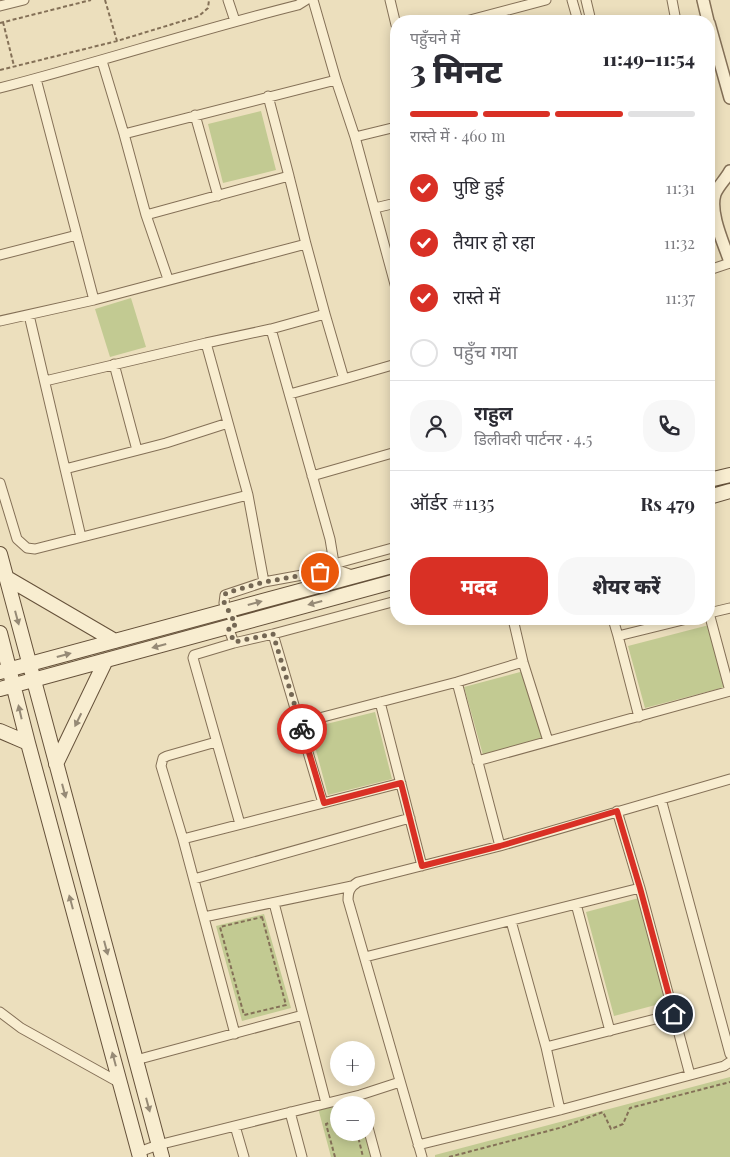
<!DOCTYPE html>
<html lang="hi">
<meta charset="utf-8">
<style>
:root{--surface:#fff;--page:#f7f7f7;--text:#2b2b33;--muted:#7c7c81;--line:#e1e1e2;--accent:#d93025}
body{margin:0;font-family:"Playfair Display","Noto Sans Devanagari",serif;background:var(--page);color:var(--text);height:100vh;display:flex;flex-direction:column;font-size:19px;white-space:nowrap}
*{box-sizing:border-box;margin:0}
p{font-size:16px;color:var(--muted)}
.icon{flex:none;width:28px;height:28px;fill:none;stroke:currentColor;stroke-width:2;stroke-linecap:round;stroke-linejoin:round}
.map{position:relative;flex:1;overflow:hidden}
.side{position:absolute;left:390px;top:15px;width:325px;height:610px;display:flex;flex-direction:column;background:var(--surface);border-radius:20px;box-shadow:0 2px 12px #0003}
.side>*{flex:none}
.fabs{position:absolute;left:330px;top:1041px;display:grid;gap:10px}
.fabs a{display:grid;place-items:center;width:45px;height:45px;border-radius:50%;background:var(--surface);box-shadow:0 2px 12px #0003;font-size:25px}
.pin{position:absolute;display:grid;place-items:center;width:42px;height:42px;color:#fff;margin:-21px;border:2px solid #fff;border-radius:50%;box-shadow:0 1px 5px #0007}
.courier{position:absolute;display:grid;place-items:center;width:50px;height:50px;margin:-25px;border:4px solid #d93025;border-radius:50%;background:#fff;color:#222;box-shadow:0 1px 6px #0007}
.summary em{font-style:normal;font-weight:800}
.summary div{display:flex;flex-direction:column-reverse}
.summary{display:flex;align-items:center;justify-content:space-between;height:85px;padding:0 20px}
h1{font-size:32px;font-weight:800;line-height:38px}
.bar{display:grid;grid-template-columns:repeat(4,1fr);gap:8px 5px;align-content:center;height:60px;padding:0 20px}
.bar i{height:6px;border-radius:4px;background:var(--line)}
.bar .selected{background:var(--accent)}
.bar p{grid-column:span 4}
.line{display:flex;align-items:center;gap:12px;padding:0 20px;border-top:1px solid var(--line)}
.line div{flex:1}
.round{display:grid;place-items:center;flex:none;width:52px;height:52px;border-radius:20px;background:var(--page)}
ol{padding:0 20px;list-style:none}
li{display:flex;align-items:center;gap:15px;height:55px}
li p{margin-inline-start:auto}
li .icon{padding:5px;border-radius:50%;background:var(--accent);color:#fff;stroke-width:4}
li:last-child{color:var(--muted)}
li i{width:28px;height:28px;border:2px solid var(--line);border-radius:50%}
.cta{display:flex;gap:10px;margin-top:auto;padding:10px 20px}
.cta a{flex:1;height:58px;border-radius:20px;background:var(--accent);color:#fff;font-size:20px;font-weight:800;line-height:58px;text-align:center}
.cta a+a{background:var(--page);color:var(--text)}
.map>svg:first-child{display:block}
.green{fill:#c2ca92}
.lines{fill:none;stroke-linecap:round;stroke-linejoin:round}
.minor-casing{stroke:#847057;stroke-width:11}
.tertiary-casing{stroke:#847057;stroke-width:14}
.secondary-casing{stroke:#65513a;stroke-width:16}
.path{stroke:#847057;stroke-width:2;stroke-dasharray:4 2.5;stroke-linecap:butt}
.minor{stroke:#f8edd0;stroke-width:9}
.tertiary{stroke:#f8edd0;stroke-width:11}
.secondary{stroke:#f8edd0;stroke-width:14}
.oneway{fill:#968a76}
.done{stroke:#746754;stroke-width:5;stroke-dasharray:0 9}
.route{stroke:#d93025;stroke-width:6}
</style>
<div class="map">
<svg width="730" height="1157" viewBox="0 0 730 1157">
<rect width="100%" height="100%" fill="#ecdfbd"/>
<path class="green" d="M261 111 276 170 223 183 208 124Z
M131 298 146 347 110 357 95 309Z
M709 625 725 687 645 708 628 646Z
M524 671 543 738 483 755 464 687Z
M375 712 392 779 328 795 310 728Z
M639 898 667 1002 614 1016 586 912Z
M264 914 291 1008 242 1021 216 926Z
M730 1077V1157H435V1155Z
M358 1098 360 1105H339V1132H366L373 1157H331L318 1108Z"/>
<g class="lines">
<defs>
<path id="minor" d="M228 0 235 21
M390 0 396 25
M572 0 578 21
M586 0 591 21
M672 0 676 21
M0 6 24 0
M466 21 546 0
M102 61 124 134 146 215
M36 79 94 300 306 244 289 176 146 215 168 279
M336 80 355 137 396 288
M0 88C100 62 198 30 298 5L306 0
M268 96 289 176
M195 115 218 196
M124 134 336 80 313 0
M355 137 396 127
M375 208 396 203
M0 255 77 235
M709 270 730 263
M29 315 81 537
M0 321 94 300
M271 329 330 539 335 569
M114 364 137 450
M344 379 396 364
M45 381 206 343
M290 394 344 379 325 314
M65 469 166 443 228 423
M312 476 396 452
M0 483 17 539 27 548 35 549 248 495
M334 564 396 547
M264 582 335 569 355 576
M709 613 730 691
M709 613 730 608
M513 619 523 662 548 741
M613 619 618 636
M236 625 224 603 225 595 264 582 248 495 206 343 271 329 325 314 306 244
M228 627 234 643 194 655 193 658 240 824
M273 634 396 601
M234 643 273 634 323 803
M457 682 500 846
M380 702 422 866
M639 717 618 636 687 619
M300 723 457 682 523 662
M216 742 167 756 163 758 161 766 183 839 235 1034
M477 761 730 691
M661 799 730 1054
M617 811 640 888 690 1075
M183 839 401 783
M194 879 410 818
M274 903 326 1103
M576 904 610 1031
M204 917 352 886
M511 921 546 1047 560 1110
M365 957 640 888
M0 1012 21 1028 120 1083
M546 1047 675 1014
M136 1060 303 1015
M290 1112 302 1157
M366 1120 376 1157
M235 1126 244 1157
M418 1145 560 1110 724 1066 730 1062
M139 1152 158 1145 360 1095 400 1082
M422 1157 348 900C348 891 350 887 358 882L500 846 730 779"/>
<path id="tertiary" d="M703 0 708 21
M709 23 730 98
M730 171C726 179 718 186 715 194 709 213 724 244 730 262"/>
<path id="secondary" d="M709 480 730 475
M709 497 730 491
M0 554 162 1157
M7 578 115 641
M0 633 28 743 140 1157
M0 672 396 565
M0 689 396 581
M0 731 28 743
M56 764 106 660"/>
</defs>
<use href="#minor" class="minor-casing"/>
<use href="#tertiary" class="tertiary-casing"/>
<use href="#secondary" class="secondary-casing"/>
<path class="path" d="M105 0 117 41
M3 22 14 66
M0 23 91 0
M0 70 117 41 199 16 208 8 209 0
M262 917 286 1005 244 1015 220 927Z
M357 1132 363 1157
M335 1157 326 1124 339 1120
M449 1157 563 1127 603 1112 611 1129 623 1124 630 1108 730 1082"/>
<use href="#minor" class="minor"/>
<use href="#tertiary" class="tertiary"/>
<use href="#secondary" class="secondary"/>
</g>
<defs><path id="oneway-solid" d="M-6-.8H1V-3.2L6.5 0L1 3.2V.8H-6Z" transform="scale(1.25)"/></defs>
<g class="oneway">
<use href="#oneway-solid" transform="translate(255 603) rotate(-15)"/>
<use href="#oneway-solid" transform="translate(315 603) rotate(165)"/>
<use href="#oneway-solid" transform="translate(17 618) rotate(75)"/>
<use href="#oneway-solid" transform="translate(159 646) rotate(165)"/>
<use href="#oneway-solid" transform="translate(64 655) rotate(-15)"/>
<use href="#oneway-solid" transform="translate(20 712) rotate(-103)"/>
<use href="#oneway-solid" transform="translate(78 720) rotate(116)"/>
<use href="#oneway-solid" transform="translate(64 791) rotate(75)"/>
<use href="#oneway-solid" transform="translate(71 902) rotate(-105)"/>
<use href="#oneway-solid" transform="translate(106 948) rotate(75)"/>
<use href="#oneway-solid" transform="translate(114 1059) rotate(-105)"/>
<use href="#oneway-solid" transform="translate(148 1105) rotate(75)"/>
</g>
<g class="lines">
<path class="done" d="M302 729 273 634 234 642 228 627 236 625 224 602V597L226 593 264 582 320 572"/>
<path class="route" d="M302 729 324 803 401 783 422 866 500 846 617 811 640 888 674 1014"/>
</g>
</svg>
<div class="fabs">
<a>+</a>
<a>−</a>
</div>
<div class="pin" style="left:320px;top:572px;background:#ea580c"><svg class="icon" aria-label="bag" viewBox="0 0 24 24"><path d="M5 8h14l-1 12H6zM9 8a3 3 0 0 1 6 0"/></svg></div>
<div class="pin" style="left:674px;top:1014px;background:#1f2937"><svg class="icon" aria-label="home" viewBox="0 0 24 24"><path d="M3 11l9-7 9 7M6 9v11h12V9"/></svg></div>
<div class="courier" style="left:302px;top:729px"><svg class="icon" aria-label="bike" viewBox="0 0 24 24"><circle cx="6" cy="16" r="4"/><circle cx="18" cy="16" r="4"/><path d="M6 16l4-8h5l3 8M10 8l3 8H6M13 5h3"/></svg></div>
<section class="side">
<div class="summary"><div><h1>3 मिनट</h1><p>पहुँचने में</p></div><em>11:49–11:54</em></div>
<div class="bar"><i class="selected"></i><i class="selected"></i><i class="selected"></i><i></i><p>रास्ते में · 460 m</p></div>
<ol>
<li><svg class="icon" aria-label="check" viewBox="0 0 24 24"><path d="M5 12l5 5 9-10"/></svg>पुष्टि हुई<p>11:31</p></li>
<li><svg class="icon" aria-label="check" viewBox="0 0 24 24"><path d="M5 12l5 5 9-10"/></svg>तैयार हो रहा<p>11:32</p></li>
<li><svg class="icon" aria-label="check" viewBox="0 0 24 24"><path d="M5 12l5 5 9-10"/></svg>रास्ते में<p>11:37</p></li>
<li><i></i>पहुँच गया</li>
</ol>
<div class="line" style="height:90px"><a class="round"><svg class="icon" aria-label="person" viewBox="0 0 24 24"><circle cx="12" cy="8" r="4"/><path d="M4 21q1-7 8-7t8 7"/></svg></a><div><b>राहुल</b><p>डिलीवरी पार्टनर · 4.5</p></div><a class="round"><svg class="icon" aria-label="phone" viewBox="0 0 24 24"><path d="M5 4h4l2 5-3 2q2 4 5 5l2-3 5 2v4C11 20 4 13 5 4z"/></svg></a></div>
<div class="line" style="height:65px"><div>ऑर्डर #1135</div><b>Rs 479</b></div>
<div class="cta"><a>मदद</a><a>शेयर करें</a></div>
</section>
</div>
